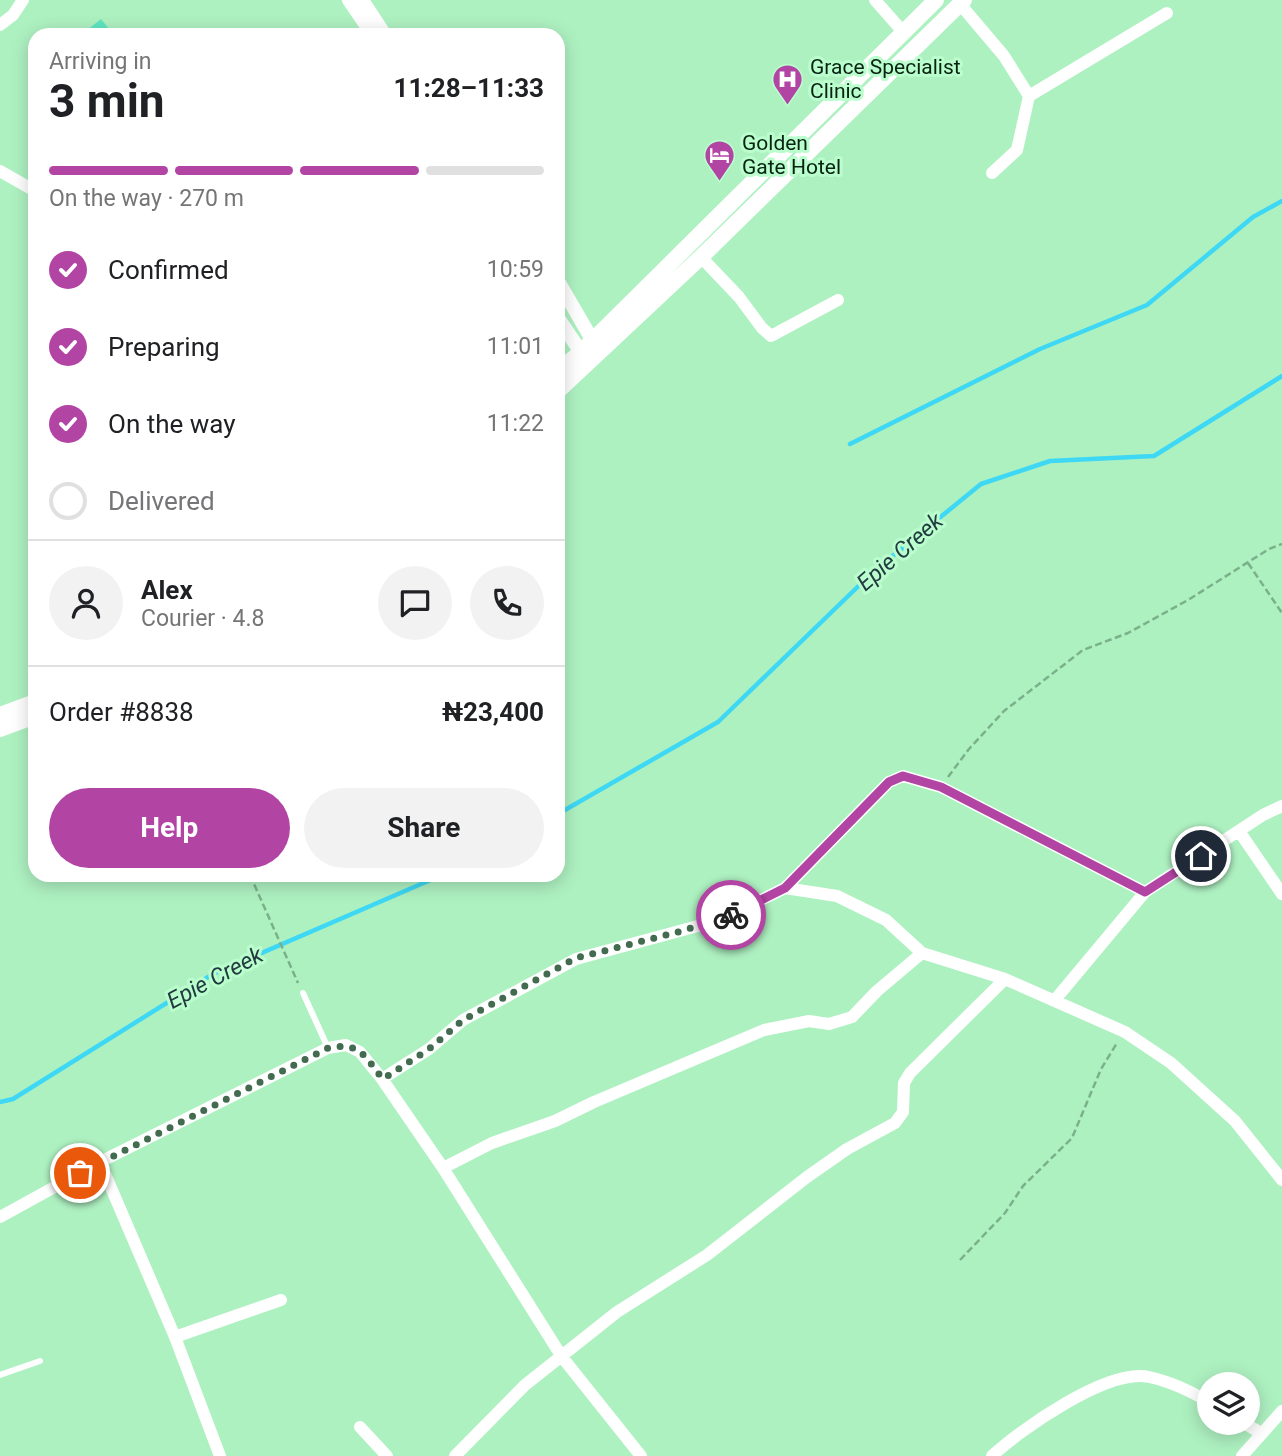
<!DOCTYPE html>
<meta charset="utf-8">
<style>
:root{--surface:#fff;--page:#f2f2f2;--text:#202124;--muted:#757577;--line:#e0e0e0;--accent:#b245a4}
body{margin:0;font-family:Roboto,sans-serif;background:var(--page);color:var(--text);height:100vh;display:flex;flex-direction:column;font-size:26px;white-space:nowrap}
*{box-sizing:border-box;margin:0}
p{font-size:23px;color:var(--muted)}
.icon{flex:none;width:38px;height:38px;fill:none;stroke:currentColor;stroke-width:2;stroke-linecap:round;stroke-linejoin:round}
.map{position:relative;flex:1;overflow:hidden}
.details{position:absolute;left:28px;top:28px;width:537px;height:854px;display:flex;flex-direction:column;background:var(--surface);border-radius:21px;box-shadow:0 4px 18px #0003}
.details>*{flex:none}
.buttons{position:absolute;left:1197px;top:1372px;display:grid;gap:14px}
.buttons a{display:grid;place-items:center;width:63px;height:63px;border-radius:50%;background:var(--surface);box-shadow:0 4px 18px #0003;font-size:35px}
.pin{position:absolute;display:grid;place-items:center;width:60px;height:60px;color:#fff;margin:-30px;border:4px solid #fff;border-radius:50%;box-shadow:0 2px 7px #0007}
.courier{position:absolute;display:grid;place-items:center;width:70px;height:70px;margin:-35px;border:5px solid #b245a4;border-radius:50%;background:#fff;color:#222;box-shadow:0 2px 9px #0007}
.headline em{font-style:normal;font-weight:700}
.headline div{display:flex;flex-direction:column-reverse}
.headline{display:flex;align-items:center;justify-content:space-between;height:119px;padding:0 21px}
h1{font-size:46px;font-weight:700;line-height:52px}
.bar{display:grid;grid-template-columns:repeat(4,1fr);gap:10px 7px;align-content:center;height:84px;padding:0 21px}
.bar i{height:9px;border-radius:5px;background:var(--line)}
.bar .on{background:var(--accent)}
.bar p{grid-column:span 4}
.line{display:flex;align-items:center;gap:18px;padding:0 21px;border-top:2px solid var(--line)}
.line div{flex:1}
.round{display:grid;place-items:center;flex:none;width:74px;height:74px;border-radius:37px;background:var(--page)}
ol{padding:0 21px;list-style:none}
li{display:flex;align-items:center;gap:21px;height:77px}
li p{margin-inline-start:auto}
li .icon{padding:7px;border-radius:50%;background:var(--accent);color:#fff;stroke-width:4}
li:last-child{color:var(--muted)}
li i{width:38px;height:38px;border:4px solid var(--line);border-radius:50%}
.cta{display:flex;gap:14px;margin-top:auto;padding:14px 21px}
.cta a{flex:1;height:80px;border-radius:42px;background:var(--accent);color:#fff;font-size:28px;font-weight:700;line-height:80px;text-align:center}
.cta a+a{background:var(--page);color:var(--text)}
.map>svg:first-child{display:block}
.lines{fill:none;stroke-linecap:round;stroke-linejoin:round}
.stream{stroke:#3ed8f5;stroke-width:4.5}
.building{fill:#5ee6c2}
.path{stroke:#7ab18b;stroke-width:2.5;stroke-dasharray:7 3.5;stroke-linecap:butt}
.service{stroke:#fff;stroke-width:6}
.minor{stroke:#fff;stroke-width:12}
.tertiary{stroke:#fff;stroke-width:14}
.secondary{stroke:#fff;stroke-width:16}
.done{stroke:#426b4f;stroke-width:7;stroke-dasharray:0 12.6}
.route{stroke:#b245a4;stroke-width:9}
.labels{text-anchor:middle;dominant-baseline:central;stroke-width:6;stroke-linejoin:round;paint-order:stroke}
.poi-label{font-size:21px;fill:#082312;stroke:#bbfece;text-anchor:start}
.water-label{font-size:23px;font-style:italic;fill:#223b40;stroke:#bbfece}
</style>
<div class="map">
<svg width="1282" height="1456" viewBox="0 0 1282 1456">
<rect width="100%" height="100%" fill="#aef1c1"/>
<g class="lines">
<path class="stream" d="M850 444 1040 349 1147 305 1253 217 1282 201
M558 814 718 722 873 572 981 484 1050 461 1154 456 1282 376
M0 1102 13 1099 213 974 442 875"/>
</g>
<path class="building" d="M101 19 114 35H81Z"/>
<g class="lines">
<path class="path" d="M1248 563 1282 613
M948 777 969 749 1004 711 1083 650 1128 633 1188 600 1269 549 1282 544
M250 875 298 983
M960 1260 1005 1213 1023 1186 1072 1138 1101 1069 1117 1043"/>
<path class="service" d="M303 993 328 1048
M0 1375 40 1361"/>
<path class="minor" d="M875 0 904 33
M960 4 1004 56 1029 96 1017 150 992 173
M0 25 13 15 23 0
M1029 96 1167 13
M0 171 35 191
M701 257 739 297 762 328 771 336 838 300
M1239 831 1282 894
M785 888 837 896 886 920 922 953 1005 979 1125 1032 1171 1063 1235 1121 1282 1180
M1054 1001 1145 892 1263 815 1282 806
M382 1079 429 1049 463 1020 576 959 720 920 785 888 889 782 903 776 941 787 1145 892
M100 1162 175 1337 220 1456
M443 1168 492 1143 555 1121 594 1102 764 1030 809 1021 829 1024 852 1017 877 991 922 953
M0 1217 100 1162 328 1048 346 1045 360 1052 382 1079 443 1168 562 1357 641 1456
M175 1337 281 1300
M1244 1423 1261 1433
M360 1427 387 1456
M455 1456 525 1385 617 1312 707 1255 807 1177 847 1149 895 1123 903 1112 904 1083 910 1073 1005 979
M992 1456C1021 1429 1108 1368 1149 1377 1168 1381 1192 1392 1209 1402
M1242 1456 1282 1411"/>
<path class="tertiary" d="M349 0 373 35
M362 0 385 35
M558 281 597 348
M558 318 587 361"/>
<path class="secondary" d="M558 371 580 353 936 0
M558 391 701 257 964 0
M0 715 35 702
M0 729 35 716"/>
</g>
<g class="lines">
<path class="done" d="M80 1173 328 1048C361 1042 363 1055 383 1079L429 1049 463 1020 576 958 682 931 731 915"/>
<path class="route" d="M731 915 785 888 889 782 903 776 941 787 1145 892 1201 856"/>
</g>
<defs>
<symbol id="hospital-pin" viewBox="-11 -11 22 30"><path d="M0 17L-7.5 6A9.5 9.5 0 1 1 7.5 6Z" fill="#b245a4" stroke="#bbfece"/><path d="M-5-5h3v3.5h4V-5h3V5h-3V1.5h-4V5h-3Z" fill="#fff"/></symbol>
<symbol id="hotel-pin" viewBox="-11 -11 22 30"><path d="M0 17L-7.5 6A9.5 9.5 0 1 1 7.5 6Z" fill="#b245a4" stroke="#bbfece"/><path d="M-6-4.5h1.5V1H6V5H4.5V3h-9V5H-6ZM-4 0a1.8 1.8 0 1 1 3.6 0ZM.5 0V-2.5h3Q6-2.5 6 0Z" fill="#fff"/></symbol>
</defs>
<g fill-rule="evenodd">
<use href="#hospital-pin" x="770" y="62" width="35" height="47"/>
<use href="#hotel-pin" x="702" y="138" width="35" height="47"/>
</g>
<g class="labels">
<g class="poi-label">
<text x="810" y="67">Grace Specialist<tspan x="810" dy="24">Clinic</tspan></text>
<text x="742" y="143">Golden<tspan x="742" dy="24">Gate Hotel</tspan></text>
</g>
<g class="water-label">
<text transform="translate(900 552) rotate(-41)">Epie Creek</text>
<text transform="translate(215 978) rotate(-28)">Epie Creek</text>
</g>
</g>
</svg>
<div class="buttons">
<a><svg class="icon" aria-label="layers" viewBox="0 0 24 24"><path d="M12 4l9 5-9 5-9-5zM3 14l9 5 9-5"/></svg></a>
</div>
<div class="pin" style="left:80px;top:1173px;background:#ea580c"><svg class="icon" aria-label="bag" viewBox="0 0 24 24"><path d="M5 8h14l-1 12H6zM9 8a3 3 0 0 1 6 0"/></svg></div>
<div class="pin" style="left:1201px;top:856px;background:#1f2937"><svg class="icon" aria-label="home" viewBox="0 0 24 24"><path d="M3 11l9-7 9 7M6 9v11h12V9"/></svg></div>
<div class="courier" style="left:731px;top:915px"><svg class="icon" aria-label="bike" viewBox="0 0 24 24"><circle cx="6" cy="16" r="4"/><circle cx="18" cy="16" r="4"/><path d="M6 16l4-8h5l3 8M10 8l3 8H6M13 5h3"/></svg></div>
<section class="details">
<div class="headline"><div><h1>3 min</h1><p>Arriving in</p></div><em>11:28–11:33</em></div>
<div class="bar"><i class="on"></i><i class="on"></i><i class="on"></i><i></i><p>On the way · 270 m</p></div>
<ol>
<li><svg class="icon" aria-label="check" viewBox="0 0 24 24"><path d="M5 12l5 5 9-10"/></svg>Confirmed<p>10:59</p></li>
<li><svg class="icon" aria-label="check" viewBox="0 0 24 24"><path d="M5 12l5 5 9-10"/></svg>Preparing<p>11:01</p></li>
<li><svg class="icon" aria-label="check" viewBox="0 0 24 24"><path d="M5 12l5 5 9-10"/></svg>On the way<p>11:22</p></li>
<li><i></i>Delivered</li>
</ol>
<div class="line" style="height:126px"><a class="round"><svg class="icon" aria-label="person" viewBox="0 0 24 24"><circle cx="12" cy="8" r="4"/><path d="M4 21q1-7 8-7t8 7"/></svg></a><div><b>Alex</b><p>Courier · 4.8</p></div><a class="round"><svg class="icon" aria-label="chat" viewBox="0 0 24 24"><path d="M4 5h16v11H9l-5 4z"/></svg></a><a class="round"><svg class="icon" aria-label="phone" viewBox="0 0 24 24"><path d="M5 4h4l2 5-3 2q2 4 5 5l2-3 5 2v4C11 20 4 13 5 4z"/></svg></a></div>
<div class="line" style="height:91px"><div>Order #8838</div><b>₦23,400</b></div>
<div class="cta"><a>Help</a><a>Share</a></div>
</section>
</div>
